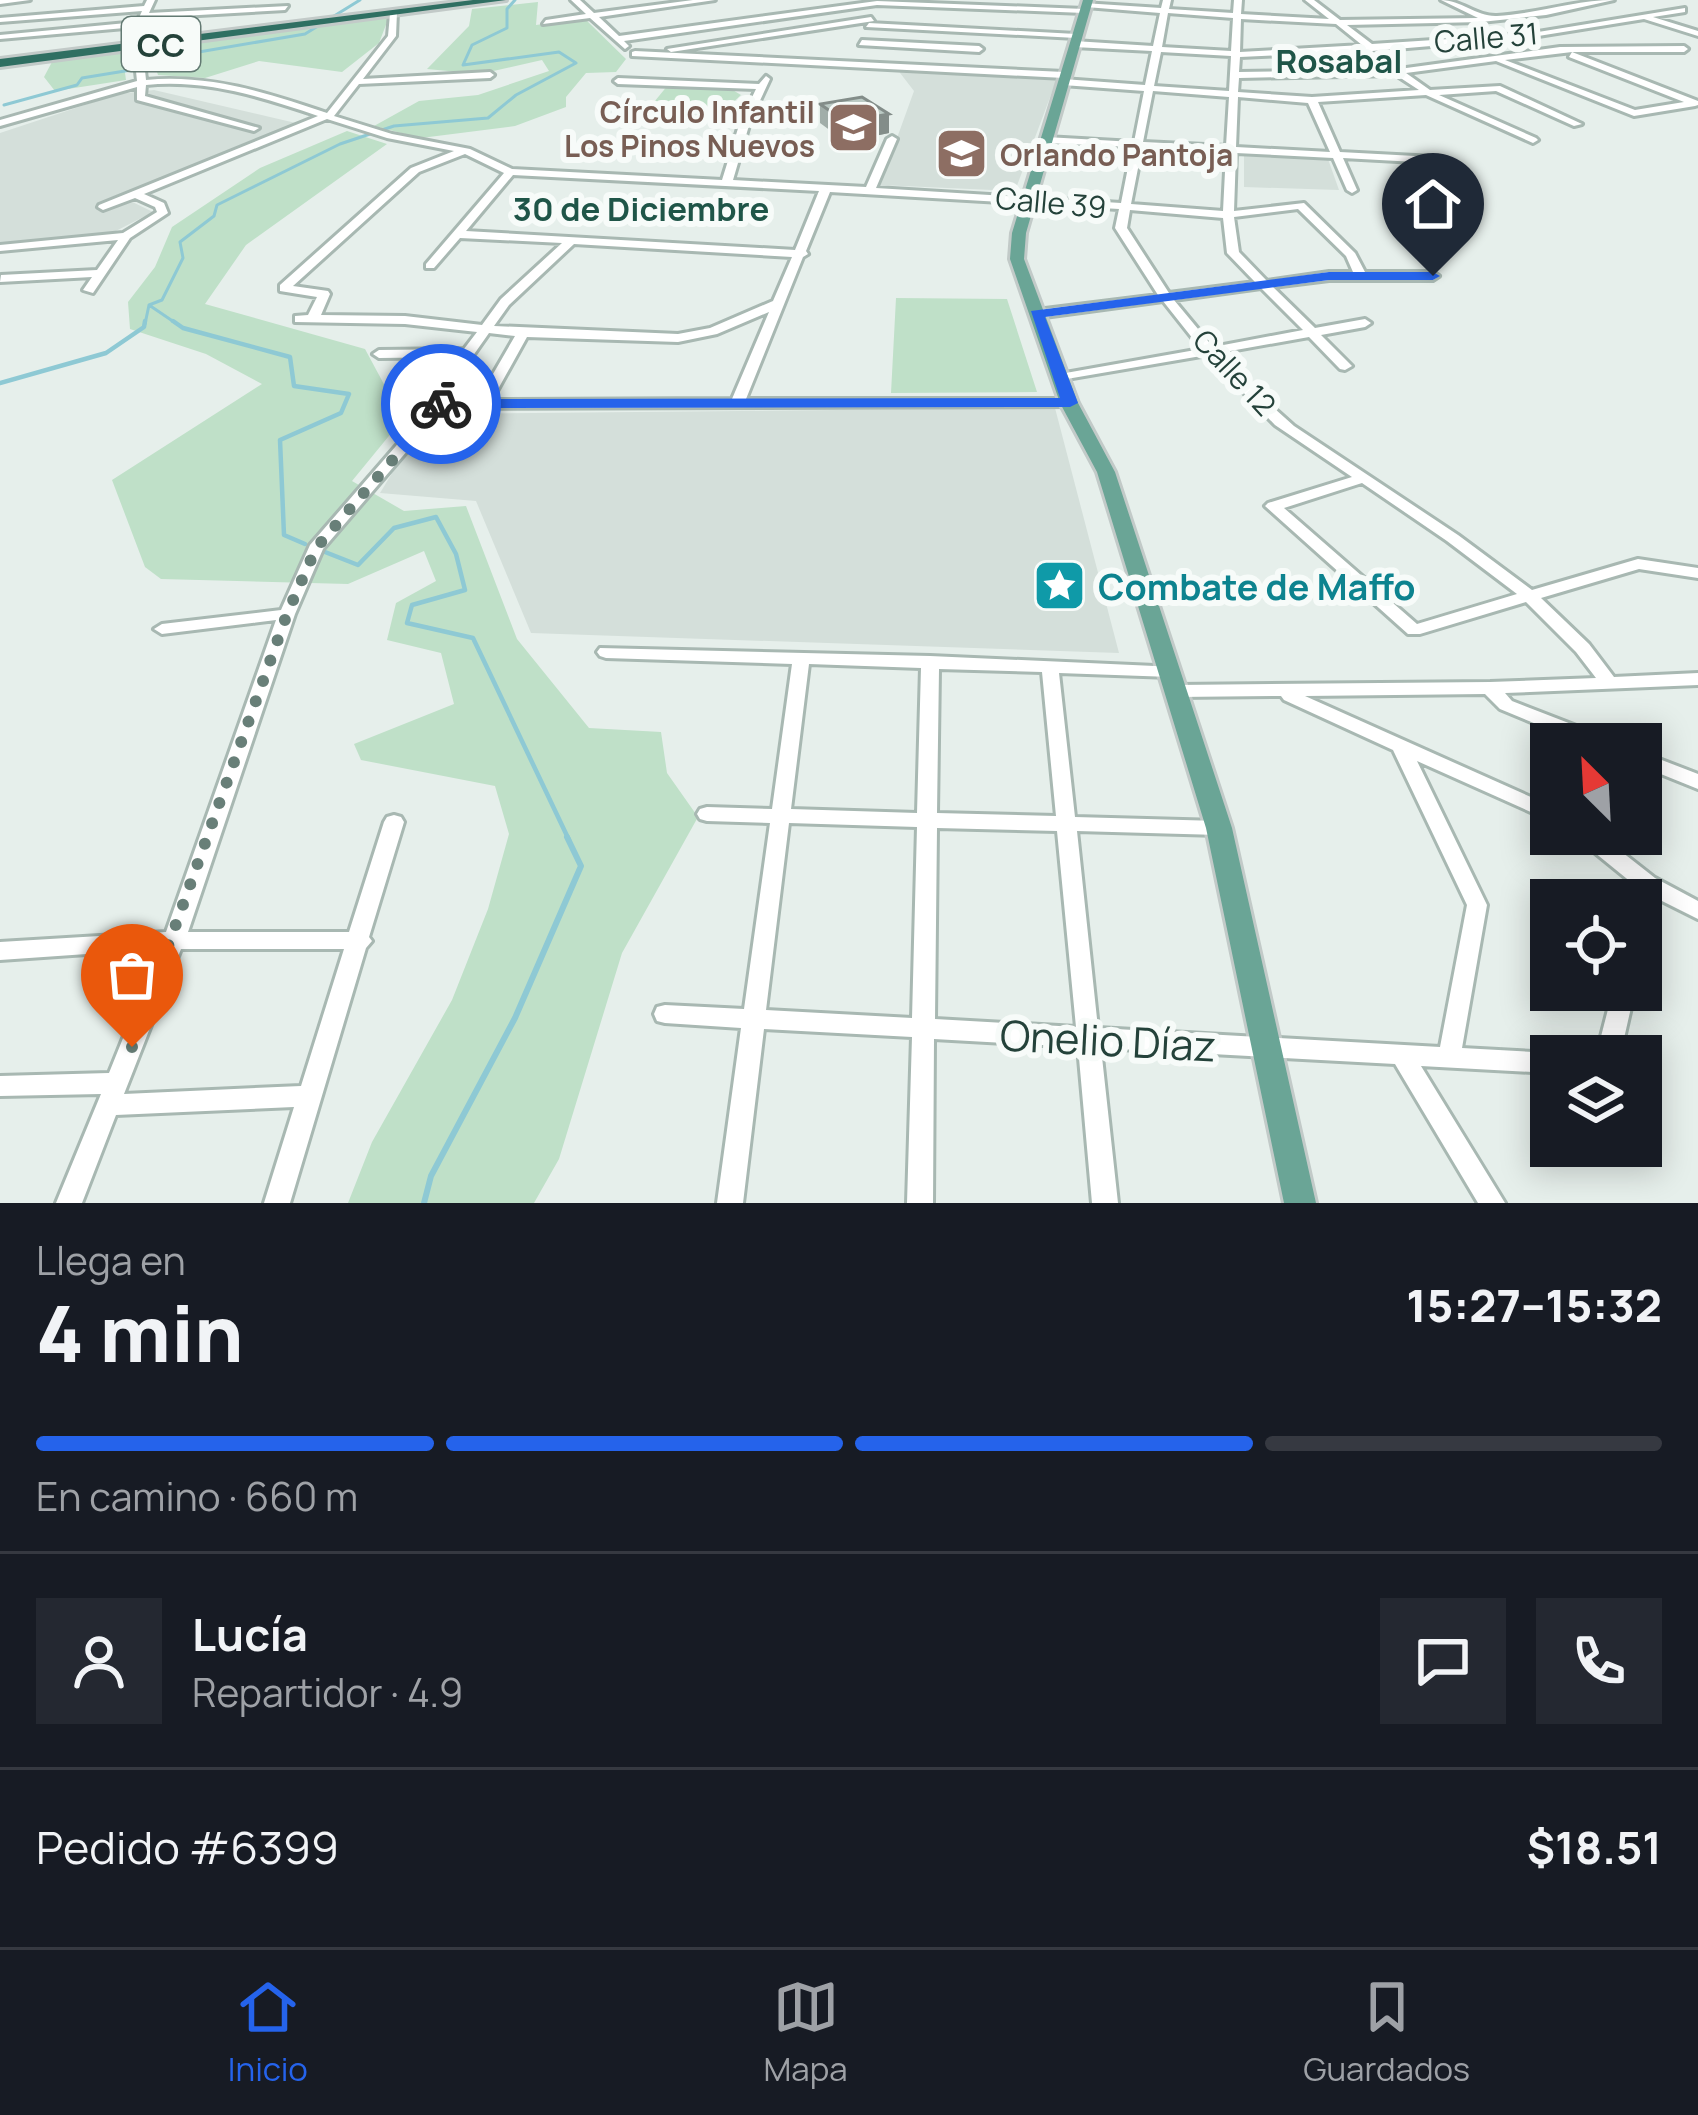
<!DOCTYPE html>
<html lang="es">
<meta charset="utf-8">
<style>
:root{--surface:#171b24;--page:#242831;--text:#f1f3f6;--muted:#9ea1a6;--line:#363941;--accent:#2563eb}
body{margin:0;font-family:Manrope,sans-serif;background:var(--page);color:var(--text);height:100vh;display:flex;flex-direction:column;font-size:45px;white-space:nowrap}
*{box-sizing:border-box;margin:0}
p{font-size:39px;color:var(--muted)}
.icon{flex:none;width:66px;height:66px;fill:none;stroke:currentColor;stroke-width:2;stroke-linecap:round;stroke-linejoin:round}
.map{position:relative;height:1203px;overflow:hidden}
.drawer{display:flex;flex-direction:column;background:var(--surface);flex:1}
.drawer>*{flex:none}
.needle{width:78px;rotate:336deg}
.tools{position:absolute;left:1530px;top:723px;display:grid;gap:24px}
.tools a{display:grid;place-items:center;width:132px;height:132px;border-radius:0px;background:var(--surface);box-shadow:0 6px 30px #0003;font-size:60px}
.pin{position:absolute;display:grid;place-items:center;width:102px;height:102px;color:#fff;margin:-123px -51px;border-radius:50% 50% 50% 0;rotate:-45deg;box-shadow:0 0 12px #0007}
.pin .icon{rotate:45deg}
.courier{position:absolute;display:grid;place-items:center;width:120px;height:120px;margin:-60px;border:9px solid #2563eb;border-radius:50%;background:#fff;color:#222;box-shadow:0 3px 15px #0007}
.head em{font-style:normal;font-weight:800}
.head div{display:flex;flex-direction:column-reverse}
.head{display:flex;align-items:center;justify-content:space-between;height:204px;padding:0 36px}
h1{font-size:78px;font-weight:800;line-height:90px}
.bar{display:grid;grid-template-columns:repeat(4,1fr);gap:18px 12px;align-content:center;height:144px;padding:0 36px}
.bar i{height:15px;border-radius:9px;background:var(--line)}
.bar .active{background:var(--accent)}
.bar p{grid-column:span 4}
.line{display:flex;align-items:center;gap:30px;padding:0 36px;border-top:3px solid var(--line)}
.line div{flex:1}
.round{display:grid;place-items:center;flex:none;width:126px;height:126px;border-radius:0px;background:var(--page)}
.tab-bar{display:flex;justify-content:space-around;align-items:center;height:168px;border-top:3px solid var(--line);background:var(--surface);font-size:33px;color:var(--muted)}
.tab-bar a{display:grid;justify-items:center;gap:6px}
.tab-bar .active{color:var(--accent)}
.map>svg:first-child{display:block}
.built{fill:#d4dfda}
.green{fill:#bfe0c8}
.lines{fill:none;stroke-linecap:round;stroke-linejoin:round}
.stream-far2{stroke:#8ec9d4;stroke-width:3}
.stream-far1{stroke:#8ec9d4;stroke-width:4.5}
.stream{stroke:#8ec9d4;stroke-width:6}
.minor-casing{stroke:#a8b8b2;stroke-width:6}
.major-casing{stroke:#c2cac8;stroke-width:6}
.highway-casing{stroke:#c2cac8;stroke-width:6}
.minor{fill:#fff;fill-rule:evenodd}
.major{fill:#6aa596;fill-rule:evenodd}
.highway{fill:#2f6f62;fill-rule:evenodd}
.wall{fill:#a1aea9}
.shaded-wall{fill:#838d89}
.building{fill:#bbcac4;stroke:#838d89;stroke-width:3}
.route{fill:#2563eb}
.done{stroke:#687f78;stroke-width:12;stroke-dasharray:0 21.6}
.labels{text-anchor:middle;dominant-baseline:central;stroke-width:12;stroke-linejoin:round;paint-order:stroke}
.far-street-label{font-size:30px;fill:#24423a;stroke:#f7fbf9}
.far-education-label{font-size:30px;font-weight:bold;fill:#785e54;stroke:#f7fbf9;text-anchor:end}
.shield{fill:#f7fbf9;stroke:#637a73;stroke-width:3}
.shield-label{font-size:33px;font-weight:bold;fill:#24423a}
.far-neighbourhood-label{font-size:33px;font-weight:bold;fill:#1f5548;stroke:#f7fbf9}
.culture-label{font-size:36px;font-weight:bold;fill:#0d838f;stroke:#f7fbf9;text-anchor:start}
.near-street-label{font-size:42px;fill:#24423a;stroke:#f7fbf9}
</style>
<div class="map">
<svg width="1698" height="1203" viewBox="0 0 1698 1203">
<rect width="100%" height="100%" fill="#e6efeb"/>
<path class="built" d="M897 69 1058 76 1015 191 880 185 914 91Z
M154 90 300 124 118 195 153 212 110 234 0 247V133L118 94Z
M1244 156 1328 159 1339 190 1244 187Z
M1055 408 1119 653 531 633 476 501 380 493 428 414Z"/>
<path class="green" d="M538 2 536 25 584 18 626 59 616 72 586 73 566 97V107L515 126 421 138 374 126 419 101 478 95 549 71 542 60 480 74 427 69 469 26 472 9Z
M389 17 379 43 342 72 259 61 205 78 158 75 149 48Z
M122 51 126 80 55 91 44 77 53 60Z
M668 85 731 89 741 95 726 109 650 107Z
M347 131 387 144 246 245 205 304 365 349 393 401 411 409 352 481 404 511 466 506 517 639 589 728 661 732 667 773 698 817 622 953 559 1159 534 1203H348L372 1142 452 1000 488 909 509 834 495 786 361 760 354 744 454 704 441 653 387 640 396 603 436 581 424 551 348 584 161 579 145 567 112 480 262 384 206 354 130 329 128 302 155 267 172 227 260 168Z
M896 298 1007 299 1037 392 891 393Z"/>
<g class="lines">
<path class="stream-far2" d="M147 68 179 62 187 54 305 34 360 0
M4 105 77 85 82 78 131 70
M145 324 149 305
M177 324 149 305 162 300 183 258 180 242 214 216 217 205 340 144 394 126 488 118 516 95 576 63 559 52 463 65 472 45 507 28V9L515 0"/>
<path class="stream-far1" d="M173 321 183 328 290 357 294 386 349 394 341 413 280 440 284 535 305 544
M0 383 106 353 144 327 145 321
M325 552 358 565 394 528 436 517 456 554 465 590 412 605 407 623 473 638 569 840"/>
<path class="stream" d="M424 1203 431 1176 515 1018 581 866 567 837"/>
<defs>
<path id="minor" d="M0 0H30L0 4Z
M147 0H155L149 13 288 6 285 10 147 18 142 42 146 80C209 74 268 93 327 113L388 36 390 14 397 12 396 36 363 79 490 72 494 75 490 78 359 84 334 116 392 134 470 149 512 169 722 180 740 122 756 89 618 84 614 81 618 78 759 84 766 76 770 79 750 122 733 180 866 187 887 139 892 136 897 139 876 188 1121 203 1132 147 1046 143 1041 140 1046 137 1134 142 1144 91 1063 85 1059 82 1063 79 1145 85 1152 51 1074 47 1070 44 1074 41 1153 46 1160 13 1086 7 1083 3 1161 8 1163 0H1171L1169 9 1233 13 1234 0H1242L1241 14 1329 19 1305 0H1314L1340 20 1478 18 1441 0C1461 0 1477 17 1497 16 1536 14 1575 0 1614 0L1546 15 1481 22 1347 25 1372 44 1526 34 1685 8V12L1653 17 1698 31V36L1644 19 1526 38 1372 51 1240 57 1239 72 1399 69 1560 47 1684 46 1688 49 1684 52H1572L1698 101V105L1695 106 1634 116 1496 61 1406 73 1430 90 1500 86 1582 124 1574 126 1496 91 1439 95 1536 138 1538 140 1533 143 1426 95 1318 102 1340 152 1434 157 1439 160 1434 163 1343 158 1357 190 1352 193 1347 190 1333 158 1236 153 1234 211 1304 203 1355 253 1365 272H1433L1439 276 1433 280H1329L1273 287 1315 328 1365 319 1371 323 1365 327 1321 335 1352 366 1345 370 1340 369 1309 337 1219 353 1257 393 1294 426 1458 535 1532 590 1638 559 1698 568V578L1639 569 1541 598 1589 644 1614 677 1698 673V685L1505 693 1512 701 1610 739 1612 744H1585L1500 709 1485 694 1305 696 1551 806V821L1417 761 1487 905 1462 1048 1551 1053 1559 1056H1551V1073L1421 1066 1505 1203H1478L1395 1064 1101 1048 1118 1203H1092L1078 1047 934 1039 933 1203H907L912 1037 764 1029 743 1203H717L741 1028 665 1023 657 1021 654 1014 657 1007 665 1005 744 1009 770 823 707 821 700 819 697 814 700 809 707 807 772 809 792 664 606 658 600 656 597 652 600 648 930 656 1177 667 1180 671 1171 677 1059 673 1075 817 1219 821 1226 823 1229 828 1226 833 1219 835 1077 831 1098 1028 1440 1047 1467 905 1393 750 1284 700 1281 696 1177 697 1168 691 1177 685 1490 682 1596 678 1576 652 1526 602 1420 634H1408L1265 506 1268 503 1352 477 1275 425 1207 355 1055 381V375L1060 374 1201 349 1163 301 1037 318 1031 314 1037 310 1158 295 1115 228 1119 209 830 192 806 251 808 254 803 257 746 399H1069L1074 400V406L444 408 323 549 295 614 188 932H349L384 822 387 817 394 815 401 817 404 822 369 937 372 941 366 948 290 1203H264L294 1107 116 1115 82 1203H56L101 1094 0 1096V1076L109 1073 159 949 0 960V942L166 932 276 620 162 634 154 629 162 624 281 610 310 545 435 401 478 400 515 336 489 333 458 377 453 378 446 374 459 357 379 358 373 354 379 350 464 349 477 332 405 324 295 322V316L308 315 317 297 280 291V285L411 168 454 151 387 138 327 119 144 194 164 203 168 213 130 238 93 293 83 290 92 277 0 282 1 275 97 270 118 240 0 251V245L123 233 157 212 155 207 135 198 103 210 98 207 99 205 318 116C262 97 206 79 146 85L145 96 259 128 254 131 137 100V87L0 126V120L137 81 133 42 136 27 0 39V35L137 22 142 11 0 22V18L144 6ZM1168 13 1233 18 1231 51 1162 47ZM1241 19 1336 24 1362 45 1240 52ZM1161 52 1231 56 1229 91 1154 86ZM1572 52 1569 57 1684 102 1635 110 1505 60ZM1396 75 1419 90 1312 97 1238 92 1239 78ZM1153 91 1229 97 1226 146 1143 142ZM1238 97 1308 103 1330 152 1236 147ZM1142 148 1226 152 1223 211 1131 204ZM465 154 504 173 426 264V268H434L460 238 562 243 501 299 482 325 405 316 321 315 330 294 328 291 293 286 419 172ZM513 175 819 191 795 250 466 231ZM1298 209 1346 256 1353 272H1329L1267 281 1239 252 1234 217ZM1130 210 1223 218 1227 253 1255 282 1169 293 1127 228ZM574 244 792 257 773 301 710 328 678 334 494 326 509 305ZM1261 288 1303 330 1213 347 1174 300ZM769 312 732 399 492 400 527 337 678 342 717 334ZM1362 483 1447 541 1517 594 1417 624 1284 508ZM809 664 921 668 917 813 791 809ZM939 669 1042 672 1056 816 937 813ZM789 823 917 827 912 1018 766 1010ZM937 828 1057 831 1076 1027 935 1019ZM181 949H344L301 1086 124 1094Z
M571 0H580L594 13 693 0H715L599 17 619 36 877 1 1084 9 1088 11 1084 13 877 5 624 41 629 46 625 49 590 18 543 24 546 20 586 14Z
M871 17 874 21 671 52 667 49Z
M869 23 1076 34 1080 36 1076 38 866 27Z
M862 40 979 46 983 49 979 52 859 45Z
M635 51 1064 72 1068 75 1064 78 632 56V52Z
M1641 752 1698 774V789L1641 766Z
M1575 834H1599L1655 878 1698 901V919L1656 898 1648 928 1641 930V900H1635L1637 887 1578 839Z
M1613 990H1635L1620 1056H1596Z"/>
<path id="major" d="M1083 0H1093L1026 233 1024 259 1078 403 1115 472 1232 828 1316 1203H1284L1206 828 1097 472 1060 403 1010 259 1012 233Z"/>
<path id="highway" d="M473 0H506L0 67V59Z"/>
</defs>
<use href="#minor" class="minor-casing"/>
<use href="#major" class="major-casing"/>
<use href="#highway" class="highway-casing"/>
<use href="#minor" class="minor"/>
<use href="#major" class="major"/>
<use href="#highway" class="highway"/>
</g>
<path class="wall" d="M820 104 889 133 846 142 820 123Z"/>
<path class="shaded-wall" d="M889 114V133L846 142V122Z"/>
<path class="building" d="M862 97 889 114 846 122 820 104Z"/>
<path class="route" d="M1329 272H1433L1440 276 1433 280H1329L1045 317 1078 403 1070 407 441 408 433 404 441 399 1060 398 1031 311Z"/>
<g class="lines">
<path class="done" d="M132 1047 287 614 316 548 441 404"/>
</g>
<defs>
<symbol id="school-square" viewBox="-11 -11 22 22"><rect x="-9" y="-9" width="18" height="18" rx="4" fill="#8d6e63" stroke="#f7fbf9"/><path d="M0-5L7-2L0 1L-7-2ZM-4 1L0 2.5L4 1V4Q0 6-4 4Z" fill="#fff"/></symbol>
<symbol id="sight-square" viewBox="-11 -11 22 22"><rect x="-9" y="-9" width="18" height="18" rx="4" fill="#0f9aa8" stroke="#f7fbf9"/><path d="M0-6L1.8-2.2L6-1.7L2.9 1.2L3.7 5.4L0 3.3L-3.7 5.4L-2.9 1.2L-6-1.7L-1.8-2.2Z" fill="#fff"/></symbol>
</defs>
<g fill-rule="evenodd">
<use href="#school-square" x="824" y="98" width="59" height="59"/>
<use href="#school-square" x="932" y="124" width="59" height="59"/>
<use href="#sight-square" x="1030" y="556" width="59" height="59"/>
</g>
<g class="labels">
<g class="far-street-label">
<text transform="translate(1486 37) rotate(-5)">Calle 31</text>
<text transform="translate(1051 202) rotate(5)">Calle 39</text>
<text transform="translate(1235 372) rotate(47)">Calle 12</text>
</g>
<g class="far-education-label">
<text x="815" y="111">Círculo Infantil<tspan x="815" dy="34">Los Pinos Nuevos</tspan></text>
<text x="1000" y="154" text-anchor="start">Orlando Pantoja</text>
</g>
<rect class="shield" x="122" y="17" width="78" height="54" rx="9"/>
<g class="shield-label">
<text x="161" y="44">CC</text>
</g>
<g class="far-neighbourhood-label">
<text x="1339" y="60">Rosabal</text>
<text x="641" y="208">30 de Diciembre</text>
</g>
<g class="culture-label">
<text x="1098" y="586">Combate de Maffo</text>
</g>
<g class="near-street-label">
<text transform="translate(1108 1040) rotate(3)">Onelio Díaz</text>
</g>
</g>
</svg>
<div class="tools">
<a><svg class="needle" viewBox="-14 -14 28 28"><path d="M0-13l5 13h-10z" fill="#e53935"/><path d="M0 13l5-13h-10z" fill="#9ea1a6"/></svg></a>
<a><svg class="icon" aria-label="locate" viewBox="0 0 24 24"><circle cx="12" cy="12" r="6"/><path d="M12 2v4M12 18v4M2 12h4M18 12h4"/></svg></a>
<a><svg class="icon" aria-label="layers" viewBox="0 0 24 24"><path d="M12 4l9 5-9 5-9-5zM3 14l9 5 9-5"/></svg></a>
</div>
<div class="pin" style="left:132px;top:1047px;background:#ea580c"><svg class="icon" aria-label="bag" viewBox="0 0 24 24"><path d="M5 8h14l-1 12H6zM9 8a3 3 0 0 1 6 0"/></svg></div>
<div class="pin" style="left:1433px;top:276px;background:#1f2937"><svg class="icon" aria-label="home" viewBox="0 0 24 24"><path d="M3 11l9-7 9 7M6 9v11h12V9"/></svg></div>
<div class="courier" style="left:441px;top:404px"><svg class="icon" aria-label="bike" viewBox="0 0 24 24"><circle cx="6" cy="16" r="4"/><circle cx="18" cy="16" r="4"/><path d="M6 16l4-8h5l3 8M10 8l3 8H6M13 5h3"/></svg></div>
</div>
<section class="drawer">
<div class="head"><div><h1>4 min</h1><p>Llega en</p></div><em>15:27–15:32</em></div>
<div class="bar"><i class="active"></i><i class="active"></i><i class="active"></i><i></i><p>En camino · 660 m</p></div>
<div class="line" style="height:216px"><a class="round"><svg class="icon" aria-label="person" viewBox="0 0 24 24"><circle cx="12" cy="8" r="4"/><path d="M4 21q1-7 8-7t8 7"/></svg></a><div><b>Lucía</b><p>Repartidor · 4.9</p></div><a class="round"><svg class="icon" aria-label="chat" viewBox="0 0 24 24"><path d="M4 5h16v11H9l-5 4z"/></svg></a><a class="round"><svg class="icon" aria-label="phone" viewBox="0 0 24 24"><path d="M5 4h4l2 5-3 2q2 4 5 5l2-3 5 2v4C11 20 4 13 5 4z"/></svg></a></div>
<div class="line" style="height:156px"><div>Pedido #6399</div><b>$18.51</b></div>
</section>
<nav class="tab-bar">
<a class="active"><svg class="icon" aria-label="home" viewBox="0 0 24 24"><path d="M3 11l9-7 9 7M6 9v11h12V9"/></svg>Inicio</a>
<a><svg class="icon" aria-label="map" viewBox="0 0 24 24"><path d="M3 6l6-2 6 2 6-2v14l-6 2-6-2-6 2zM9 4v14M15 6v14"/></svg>Mapa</a>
<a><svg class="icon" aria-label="saved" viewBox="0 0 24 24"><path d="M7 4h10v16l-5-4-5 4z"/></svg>Guardados</a>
</nav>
